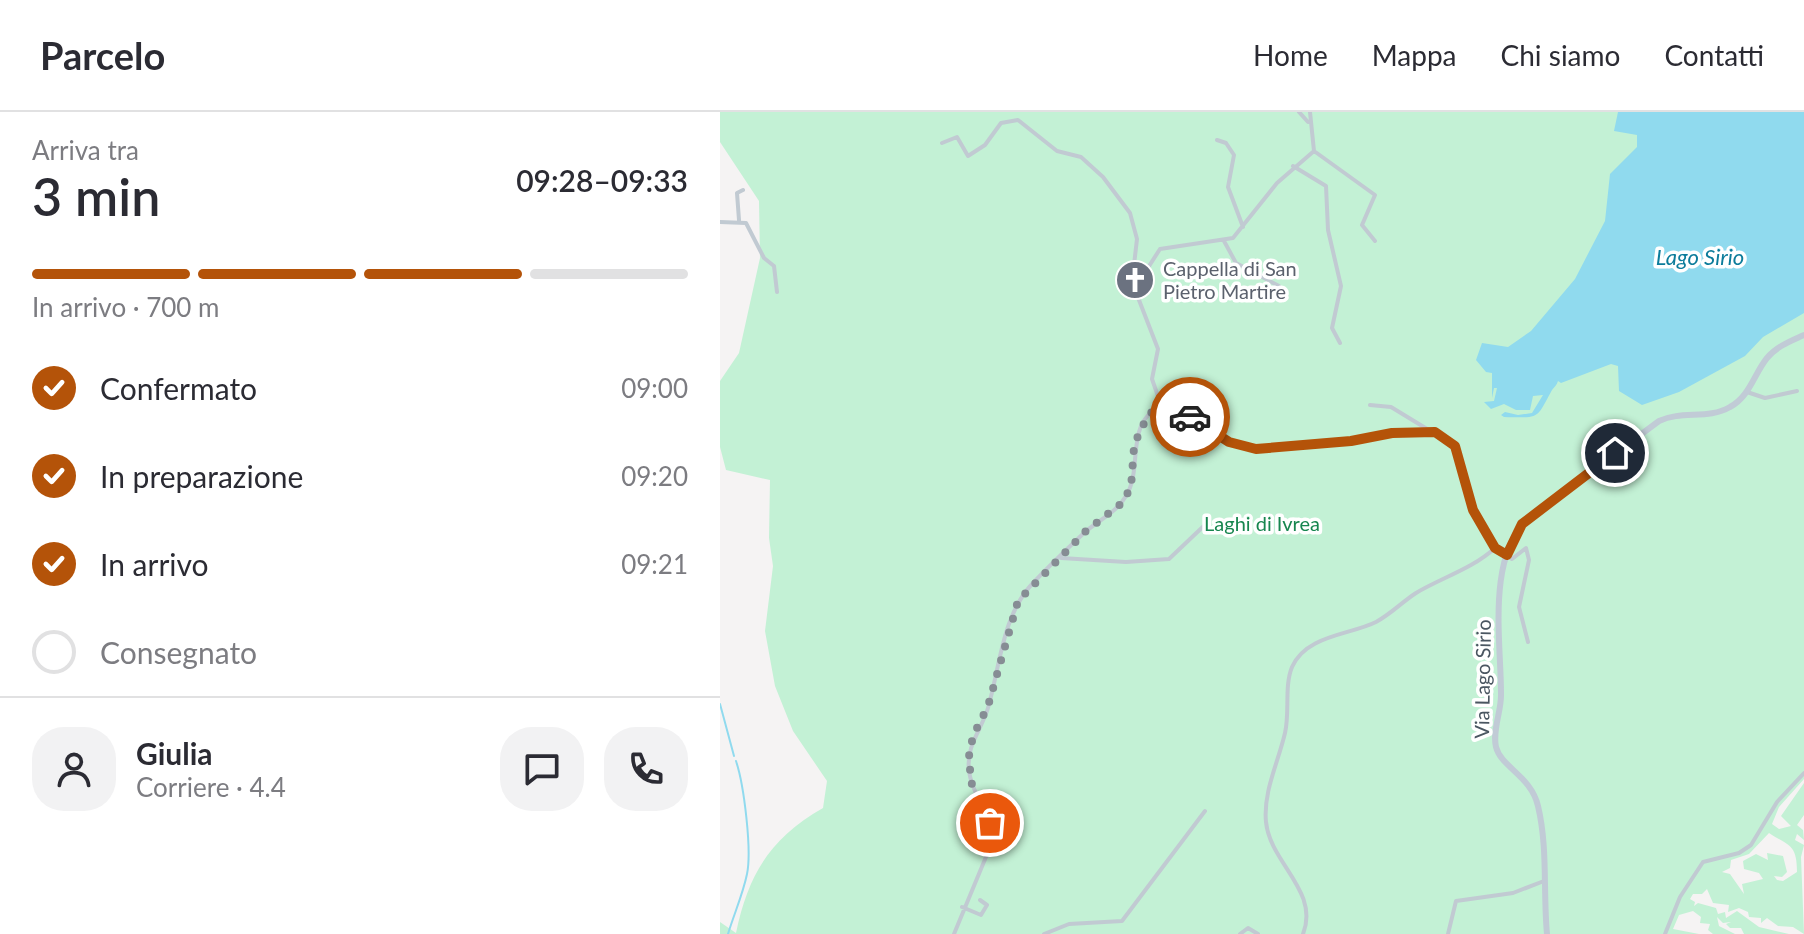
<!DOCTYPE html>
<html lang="it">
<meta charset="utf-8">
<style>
:root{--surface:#fff;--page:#f2f2f3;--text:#2b2b33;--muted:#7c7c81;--line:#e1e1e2;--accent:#b45309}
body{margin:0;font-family:Lato,sans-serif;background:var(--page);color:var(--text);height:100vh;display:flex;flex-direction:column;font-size:30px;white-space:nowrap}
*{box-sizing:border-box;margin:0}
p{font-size:26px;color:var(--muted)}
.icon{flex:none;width:44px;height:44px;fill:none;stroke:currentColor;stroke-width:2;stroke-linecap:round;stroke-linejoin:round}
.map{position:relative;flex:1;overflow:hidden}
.details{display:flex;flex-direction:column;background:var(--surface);width:720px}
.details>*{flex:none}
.pin{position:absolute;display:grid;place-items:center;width:68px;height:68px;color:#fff;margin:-34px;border:4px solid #fff;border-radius:50%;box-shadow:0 2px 8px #0007}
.courier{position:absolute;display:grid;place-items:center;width:80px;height:80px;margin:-40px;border:6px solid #b45309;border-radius:50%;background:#fff;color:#222;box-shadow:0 2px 10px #0007}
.head em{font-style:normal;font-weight:600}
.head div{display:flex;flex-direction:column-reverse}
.head{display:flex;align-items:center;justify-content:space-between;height:136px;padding:0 32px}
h1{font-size:52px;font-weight:600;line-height:60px}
.bar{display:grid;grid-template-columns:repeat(4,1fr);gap:12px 8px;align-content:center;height:96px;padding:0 32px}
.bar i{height:10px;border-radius:6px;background:var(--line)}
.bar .selected{background:var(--accent)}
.bar p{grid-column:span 4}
.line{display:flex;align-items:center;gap:20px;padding:0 32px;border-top:2px solid var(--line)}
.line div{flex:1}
.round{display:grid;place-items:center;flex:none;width:84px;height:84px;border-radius:32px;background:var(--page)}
ol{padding:0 32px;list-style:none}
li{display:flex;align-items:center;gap:24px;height:88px}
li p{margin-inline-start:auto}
li .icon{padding:8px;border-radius:50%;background:var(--accent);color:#fff;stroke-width:4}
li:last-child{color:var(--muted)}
li i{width:44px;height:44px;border:4px solid var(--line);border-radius:50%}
header{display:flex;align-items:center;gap:48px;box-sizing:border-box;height:112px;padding:0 40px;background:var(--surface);border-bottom:2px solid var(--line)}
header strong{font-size:38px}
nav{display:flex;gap:44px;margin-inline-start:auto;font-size:28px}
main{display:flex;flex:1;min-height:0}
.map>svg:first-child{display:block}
.green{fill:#c3f1d5;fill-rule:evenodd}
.water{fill:#90daee}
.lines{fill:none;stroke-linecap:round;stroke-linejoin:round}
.stream{stroke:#90daee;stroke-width:2}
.minor{stroke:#c1cad2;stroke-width:4}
.secondary{stroke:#c1cbd6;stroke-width:6}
.done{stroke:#868d94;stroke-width:8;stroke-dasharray:0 14.4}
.route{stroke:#b45309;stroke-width:10}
.labels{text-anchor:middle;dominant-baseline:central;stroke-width:7;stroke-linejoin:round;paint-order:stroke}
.worship-label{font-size:20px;fill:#5b616d;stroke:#fff;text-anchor:start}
.park-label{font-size:20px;fill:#17864f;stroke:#fff}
.street-label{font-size:20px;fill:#4a5661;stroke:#fff}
.water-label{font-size:22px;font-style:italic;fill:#0c7c9b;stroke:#fff}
</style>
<header>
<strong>Parcelo</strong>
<nav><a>Home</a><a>Mappa</a><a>Chi siamo</a><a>Contatti</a></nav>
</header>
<main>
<section class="details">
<div class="head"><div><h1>3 min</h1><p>Arriva tra</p></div><em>09:28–09:33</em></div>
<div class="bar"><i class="selected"></i><i class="selected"></i><i class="selected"></i><i></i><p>In arrivo · 700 m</p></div>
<ol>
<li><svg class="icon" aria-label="check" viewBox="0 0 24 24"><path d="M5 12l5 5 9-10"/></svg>Confermato<p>09:00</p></li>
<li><svg class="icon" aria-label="check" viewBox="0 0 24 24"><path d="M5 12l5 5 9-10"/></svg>In preparazione<p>09:20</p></li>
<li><svg class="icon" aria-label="check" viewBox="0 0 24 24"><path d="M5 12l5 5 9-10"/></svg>In arrivo<p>09:21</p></li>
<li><i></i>Consegnato</li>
</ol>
<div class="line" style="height:144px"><a class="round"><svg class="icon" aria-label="person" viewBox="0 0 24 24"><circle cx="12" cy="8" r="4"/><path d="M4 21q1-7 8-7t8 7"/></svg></a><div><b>Giulia</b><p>Corriere · 4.4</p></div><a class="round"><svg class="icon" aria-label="chat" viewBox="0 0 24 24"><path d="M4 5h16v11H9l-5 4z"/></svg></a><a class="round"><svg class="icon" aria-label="phone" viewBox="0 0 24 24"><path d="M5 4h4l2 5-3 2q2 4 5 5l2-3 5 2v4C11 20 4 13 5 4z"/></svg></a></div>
</section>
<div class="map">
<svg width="1084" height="822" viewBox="0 0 1084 822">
<rect width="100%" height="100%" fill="#f5f3f3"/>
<path class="green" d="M0 0H1084V667L1059 695 1052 712 1059 717 1071 714 1061 704 1084 671V703L1077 713 1083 718 1084 728 1077 722 1075 728 1084 733 1081 745 1084 822 1073 815 1058 814 1047 806 1041 811V806L1029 805 1028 800 1019 796 1008 800 1009 793 993 791 987 777 982 782H973L970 787 975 790 974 794 978 791 996 796 998 802 1005 800 1006 806 1017 799 1039 815 1069 822H1024L1021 816H1010L1006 812 1011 810 1003 811 997 805 999 814 1015 822H993L988 818 990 812 980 811 981 805 973 799 959 803 953 817 979 822H0V810L16 821C28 763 50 726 103 696L107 669 73 619 55 574 45 519 53 454 49 426 50 368 6 358 0 335V269L19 241 40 146 39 89 0 30ZM1049 721C1068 734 1077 731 1077 760L1063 769 1057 768 1054 764 1062 765 1067 760 1063 744 1047 741 1048 748 1036 742 1023 749 1024 757 1039 761 1043 767 1022 772 1024 782 1010 762 1002 760 1010 756 1011 748 1029 742Z"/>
<path class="water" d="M898 0H1084V201L1043 225 1025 244 959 280 922 293 899 279 898 254 891 252 841 271 838 269C837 273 834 275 832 278 816 307 821 306 784 305L781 303 785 300 798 303 812 301 823 283 813 284 810 298H796L784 292 771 297 764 290 774 289 777 276H774L772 286V261L766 260 756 248 762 231 788 235 811 219 855 167 885 109 890 62 917 35V23L894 19Z"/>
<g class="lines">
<path class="stream" d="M0 592 14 644
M8 822C14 802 23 782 27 762 32 738 24 673 16 649"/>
<path class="minor" d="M579 0 588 10
M590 0 594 39 655 83 642 113 655 129
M497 28 506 31 514 43 508 75 523 115
M222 31 237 25 248 44 265 33 281 11 298 8 337 39 361 45 383 65 410 101 417 127 412 170 438 237 432 267 441 293
M573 54 606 74 608 118 621 174 612 216 620 231
M19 108 17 81 23 78
M0 110 26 111 44 146 54 154 57 180
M504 129 516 151 559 174
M415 176 440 137 513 126 557 71 594 39
M1027 280 1045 286 1077 279
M650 293 671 295 735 334 753 398 775 436
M776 436 792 447 806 436 809 448 799 495 808 530
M341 446 406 450 449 447 489 409
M242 795 261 803 267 793 260 788
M234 822 273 728C272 703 252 684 249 659 246 633 261 619 268 596 280 555 282 503 313 471 329 454 348 436 365 420 379 408 397 400 406 384 424 355 403 310 443 293L509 330 536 337 631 329 672 321 715 320
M324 822 349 812 402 809 485 699
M520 822 528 816 538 822
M583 822C600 779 550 751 546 710 543 680 558 651 565 621 570 600 564 575 572 555 586 523 630 523 656 510 671 502 682 490 696 481 723 465 752 457 775 436
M728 822 736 789 793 781 824 769
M945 822 960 785 983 750 1019 741 1031 733 1057 690 1084 661"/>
<path class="secondary" d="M827 822C823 779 828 736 818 694 811 664 781 655 776 635 772 618 782 598 781 581 781 529 766 443 810 405L939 309C962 298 988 308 1010 295 1030 284 1034 262 1047 246 1057 234 1071 229 1084 223"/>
</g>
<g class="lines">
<path class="done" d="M270 711 251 670 249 644 253 624 268 594 298 489 366 419 402 391 411 375 414 335 419 321 429 302 443 293 470 305"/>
<path class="route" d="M470 305 509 330 536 337 631 329 672 321 715 320 735 334 753 398 775 436 787 443 802 412 895 341"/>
</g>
<defs>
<symbol id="church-disc" viewBox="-11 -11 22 22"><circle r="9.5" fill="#6b7280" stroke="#fff"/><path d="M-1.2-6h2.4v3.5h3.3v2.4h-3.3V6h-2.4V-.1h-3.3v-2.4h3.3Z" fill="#fff"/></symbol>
</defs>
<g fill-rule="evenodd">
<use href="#church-disc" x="393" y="146" width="44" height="44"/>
</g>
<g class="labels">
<g class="worship-label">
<text x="443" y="156">Cappella di San<tspan x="443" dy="23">Pietro Martire</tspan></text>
</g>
<g class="park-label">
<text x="542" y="411">Laghi di Ivrea</text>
</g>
<g class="street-label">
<text transform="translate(762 567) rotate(-89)">Via Lago Sirio</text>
</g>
<g class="water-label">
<text x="980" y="144">Lago Sirio</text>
</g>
</g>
</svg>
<div class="pin" style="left:270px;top:711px;background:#ea580c"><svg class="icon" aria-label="bag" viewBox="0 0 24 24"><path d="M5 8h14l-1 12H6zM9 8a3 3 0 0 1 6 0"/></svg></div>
<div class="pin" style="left:895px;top:341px;background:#1f2937"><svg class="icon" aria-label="home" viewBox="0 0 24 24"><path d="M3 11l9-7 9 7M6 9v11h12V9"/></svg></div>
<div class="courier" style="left:470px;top:305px"><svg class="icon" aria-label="car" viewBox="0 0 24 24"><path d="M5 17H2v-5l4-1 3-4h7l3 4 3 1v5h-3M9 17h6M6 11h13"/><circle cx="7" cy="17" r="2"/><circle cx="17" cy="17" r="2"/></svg></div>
</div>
</main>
